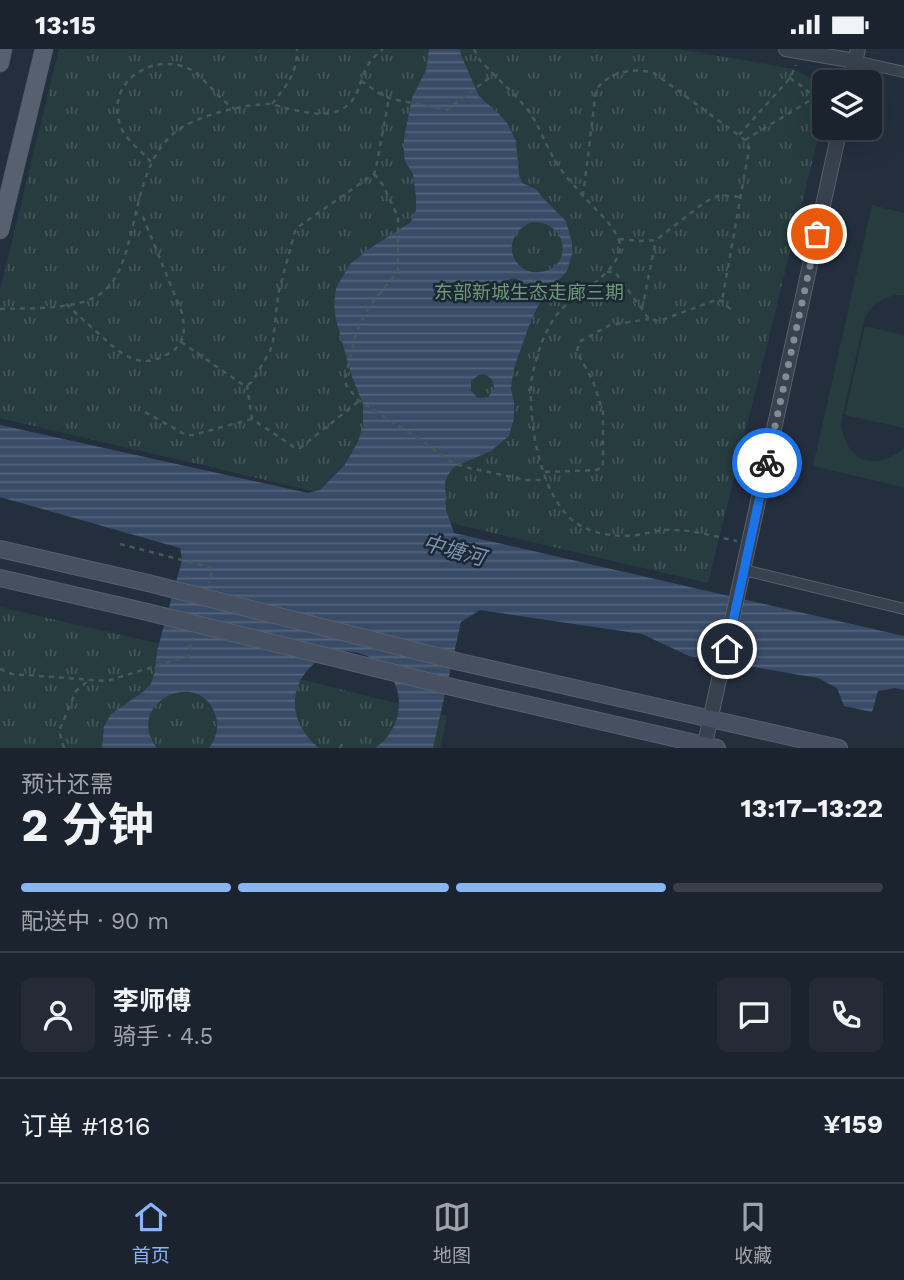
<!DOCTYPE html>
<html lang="zh">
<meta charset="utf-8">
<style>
:root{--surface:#1b232e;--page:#242b36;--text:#f1f3f6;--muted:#a0a4aa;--line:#39404a;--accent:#8ab4f8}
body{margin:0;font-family:"Work Sans","Noto Sans SC",sans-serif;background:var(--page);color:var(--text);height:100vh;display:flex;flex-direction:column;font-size:26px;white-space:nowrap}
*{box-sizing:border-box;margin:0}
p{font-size:23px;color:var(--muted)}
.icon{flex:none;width:38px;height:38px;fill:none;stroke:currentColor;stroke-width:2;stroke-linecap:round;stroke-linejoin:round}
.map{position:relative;height:699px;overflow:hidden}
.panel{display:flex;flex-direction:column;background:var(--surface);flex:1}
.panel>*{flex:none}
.buttons{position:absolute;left:812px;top:21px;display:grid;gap:14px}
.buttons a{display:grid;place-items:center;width:70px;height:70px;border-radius:10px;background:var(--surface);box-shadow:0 7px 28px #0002,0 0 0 2px var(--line);font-size:35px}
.pin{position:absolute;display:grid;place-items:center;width:60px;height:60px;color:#fff;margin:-30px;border:4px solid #fff;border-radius:50%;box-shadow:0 2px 7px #0007}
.courier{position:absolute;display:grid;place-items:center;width:70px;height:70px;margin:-35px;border:5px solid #1a73e8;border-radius:50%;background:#fff;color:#222;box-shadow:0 2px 9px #0007}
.headline em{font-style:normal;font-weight:700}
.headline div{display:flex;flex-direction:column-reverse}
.headline{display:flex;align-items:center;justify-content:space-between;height:119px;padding:0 21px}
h1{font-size:46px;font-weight:700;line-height:52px}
.bar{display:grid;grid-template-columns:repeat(4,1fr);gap:10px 7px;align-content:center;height:84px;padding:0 21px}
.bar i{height:9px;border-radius:5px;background:var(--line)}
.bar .selected{background:var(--accent)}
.bar p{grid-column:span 4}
.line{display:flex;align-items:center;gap:18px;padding:0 21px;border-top:2px solid var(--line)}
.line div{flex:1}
.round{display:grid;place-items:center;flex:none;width:74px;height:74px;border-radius:10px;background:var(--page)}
.status{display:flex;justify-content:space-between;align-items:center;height:49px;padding:0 35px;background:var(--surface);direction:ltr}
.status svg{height:19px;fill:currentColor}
.tab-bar{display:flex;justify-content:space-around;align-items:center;height:98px;border-top:2px solid var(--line);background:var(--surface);font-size:19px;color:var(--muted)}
.tab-bar a{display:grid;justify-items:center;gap:4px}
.tab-bar .selected{color:var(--accent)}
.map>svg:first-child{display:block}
.grass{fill:#263c3f}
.park{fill:url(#park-tufts)}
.water{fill:url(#water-rules);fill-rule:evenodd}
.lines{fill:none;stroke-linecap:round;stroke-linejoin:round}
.minor-casing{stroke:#565f6c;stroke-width:12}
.tertiary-casing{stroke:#565f6c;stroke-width:16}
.secondary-casing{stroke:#565f6c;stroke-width:18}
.primary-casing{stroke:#414a57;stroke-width:19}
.path{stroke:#44595c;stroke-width:2.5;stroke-dasharray:5 5;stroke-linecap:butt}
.minor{stroke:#38414e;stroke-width:10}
.tertiary{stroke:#38414e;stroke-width:14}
.secondary{stroke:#465061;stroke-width:16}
.primary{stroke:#56606e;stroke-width:18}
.secondary-bridge-casing{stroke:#565f6c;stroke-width:18;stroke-linecap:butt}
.secondary-bridge{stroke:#465061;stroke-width:16}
.done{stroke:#828b98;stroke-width:7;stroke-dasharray:0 12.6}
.route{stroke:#1a73e8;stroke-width:9}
.labels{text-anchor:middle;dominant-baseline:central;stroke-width:5;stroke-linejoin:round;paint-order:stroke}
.park-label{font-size:19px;fill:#6b9a76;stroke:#1d2633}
.water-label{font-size:21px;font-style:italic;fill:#7c92b1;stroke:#1d2633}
</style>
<div class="status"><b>13:15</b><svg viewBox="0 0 49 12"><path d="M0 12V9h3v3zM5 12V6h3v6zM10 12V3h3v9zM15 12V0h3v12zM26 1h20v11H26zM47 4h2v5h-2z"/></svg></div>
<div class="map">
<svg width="904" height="699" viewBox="0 0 904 699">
<defs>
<pattern id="park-tufts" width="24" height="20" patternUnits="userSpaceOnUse" patternTransform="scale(1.75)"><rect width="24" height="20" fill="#263c3f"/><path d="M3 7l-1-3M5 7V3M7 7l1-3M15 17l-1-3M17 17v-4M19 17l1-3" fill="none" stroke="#435659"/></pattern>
<pattern id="water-rules" width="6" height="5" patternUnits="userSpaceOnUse" patternTransform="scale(1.75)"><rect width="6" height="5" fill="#394c67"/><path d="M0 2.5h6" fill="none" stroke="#53647b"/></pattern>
</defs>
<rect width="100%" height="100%" fill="#242f3e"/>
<path class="grass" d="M872 156 904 164V246C887 245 873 253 865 268L841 373C844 398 856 418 885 410 893 407 898 405 904 399V437L903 438 813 417Z
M865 277 904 286V379L845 366Z"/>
<path class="park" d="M59 0H678L794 20 821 37 823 69 708 534 0 369V241Z
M0 558 156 594 447 667 440 699H0Z"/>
<path class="water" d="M429 0H460L461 6 479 47 499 65 507 74 516 92 519 126 522 134 536 140 543 149 566 172 572 194V206L567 222 548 243 538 257 530 274 513 322 511 340 514 353V369L509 387 491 402 454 418 448 426 445 433 446 461 454 484 904 587V641L895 639 878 642 872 663 844 657 837 639 818 629 689 607 642 585 480 561 461 573 433 699H375C390 689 399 672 399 654 399 641 394 630 385 620 333 567 255 647 319 699H209C216 690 219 679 216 668 202 616 122 653 157 699H102L104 677 111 665 143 643 151 635 155 622 157 602 182 511 180 499 0 448V376L308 444 320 441 344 417 358 393 363 375V355L352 328 336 271 334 256 336 239 350 215 369 200 411 173 416 161V148L413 125 406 114 404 107V89L412 49 426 21ZM532 173C570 172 573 221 539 223 532 224 525 222 519 216 504 200 514 180 532 173ZM514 229 523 233 526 243 521 251 513 254 505 251 501 242 504 232ZM484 325C491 328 494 332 494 340L488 348 478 349 471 342V332L479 326Z"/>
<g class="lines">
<defs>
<path id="minor" d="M855 12 904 23
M744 521 904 560"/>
<path id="tertiary" d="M786 0 855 12
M850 33 858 0
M704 699 840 79"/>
<path id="secondary" d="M0 500 148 534
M0 529 143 562
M460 613 839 699
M456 639 717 699"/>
<path id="primary" d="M0 14 3 0
M0 181 44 0"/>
</defs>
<use href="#minor" class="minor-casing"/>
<use href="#tertiary" class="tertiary-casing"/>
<use href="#secondary" class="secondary-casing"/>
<use href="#primary" class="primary-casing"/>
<path class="path" d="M474 0 479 10C495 28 515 44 530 64 539 77 544 92 552 106 560 122 573 135 584 148 595 160 621 182 620 199 617 226 575 244 559 263 544 280 533 315 531 337 529 380 543 466 590 481 604 486 622 488 637 486 649 484 662 480 674 481 694 481 716 488 737 492
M790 29 808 42 814 49
M361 32 382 46 392 50 447 61 493 26
M272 55C287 35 297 26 297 0
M739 86 790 29 796 16
M745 91 814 49H824
M151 113C141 101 126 92 120 76 106 35 148 5 185 18 205 26 215 48 235 60
M374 125 383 136 398 168V222L369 258 357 281 345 329 346 336 358 351 422 392 453 414 465 418 526 431H547
M583 147 596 41C608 23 633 18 654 24L745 91 749 98 748 106 722 252
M619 190 641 192 656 191 705 153 720 146 740 148
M607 223H615L649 270 659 272 716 251 722 252 731 261
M66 255C77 265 88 275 99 285 122 306 140 323 171 303 186 294 185 280 182 264L143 168 136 164
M0 260C28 259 70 261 95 248 144 224 123 121 178 81 199 66 244 55 270 55 275 55 280 58 285 59 303 63 326 69 342 60 359 51 358 35 366 20 370 11 376 6 383 0
M642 260 656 191
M181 293 242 335 247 336 252 333 270 302 273 292 278 246 295 182 298 178 374 125 376 119 389 49
M247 336 252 370 294 398 300 399 359 352
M145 363 186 386H193L252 370
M545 423 597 421 603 417V363L593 332 577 303 579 293 610 276 649 270
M120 495 213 519 209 534
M0 620 12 625 107 632 188 607 193 588
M64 699 59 682 76 642 88 632
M340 699 342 695"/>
<use href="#minor" class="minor"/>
<use href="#tertiary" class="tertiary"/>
<use href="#secondary" class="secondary"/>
<use href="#primary" class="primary"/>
<defs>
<path id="secondary-bridge" d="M148 534 460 613
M143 562 456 639"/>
</defs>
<use href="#secondary-bridge" class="secondary-bridge-casing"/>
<use href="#secondary-bridge" class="secondary-bridge"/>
</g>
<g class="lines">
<path class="done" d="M767 414 817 185"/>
<path class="route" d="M727 600 767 414"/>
</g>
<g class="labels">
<g class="park-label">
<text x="529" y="243">东部新城生态走廊三期</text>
</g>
<g class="water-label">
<text transform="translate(454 501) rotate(15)">中塘河</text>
</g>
</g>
</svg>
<div class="buttons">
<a><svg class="icon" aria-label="layers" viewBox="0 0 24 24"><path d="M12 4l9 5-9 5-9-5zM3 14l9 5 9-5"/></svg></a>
</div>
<div class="pin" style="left:817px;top:185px;background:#ea580c"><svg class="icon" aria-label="bag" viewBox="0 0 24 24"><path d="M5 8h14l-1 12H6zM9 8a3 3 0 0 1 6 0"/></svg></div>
<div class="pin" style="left:727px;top:600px;background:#1f2937"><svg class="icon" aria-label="home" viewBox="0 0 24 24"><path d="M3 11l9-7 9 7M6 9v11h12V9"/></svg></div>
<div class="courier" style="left:767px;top:414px"><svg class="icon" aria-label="bike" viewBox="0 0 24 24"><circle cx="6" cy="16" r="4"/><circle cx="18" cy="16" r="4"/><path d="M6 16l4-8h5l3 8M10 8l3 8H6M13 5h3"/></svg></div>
</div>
<section class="panel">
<div class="headline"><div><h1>2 分钟</h1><p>预计还需</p></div><em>13:17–13:22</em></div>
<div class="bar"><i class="selected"></i><i class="selected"></i><i class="selected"></i><i></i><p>配送中 · 90 m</p></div>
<div class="line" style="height:126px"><a class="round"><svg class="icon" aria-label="person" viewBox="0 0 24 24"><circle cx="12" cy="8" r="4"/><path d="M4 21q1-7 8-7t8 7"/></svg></a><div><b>李师傅</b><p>骑手 · 4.5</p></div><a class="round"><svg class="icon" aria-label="chat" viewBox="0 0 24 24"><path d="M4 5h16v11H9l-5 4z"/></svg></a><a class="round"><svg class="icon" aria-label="phone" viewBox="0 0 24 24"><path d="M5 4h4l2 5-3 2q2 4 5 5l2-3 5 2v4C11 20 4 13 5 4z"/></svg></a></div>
<div class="line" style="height:91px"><div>订单 #1816</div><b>¥159</b></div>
</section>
<nav class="tab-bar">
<a class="selected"><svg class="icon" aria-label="home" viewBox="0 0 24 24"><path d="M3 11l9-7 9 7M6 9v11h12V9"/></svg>首页</a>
<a><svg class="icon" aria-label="map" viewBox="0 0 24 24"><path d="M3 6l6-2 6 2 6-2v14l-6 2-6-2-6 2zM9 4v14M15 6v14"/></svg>地图</a>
<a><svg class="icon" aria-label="saved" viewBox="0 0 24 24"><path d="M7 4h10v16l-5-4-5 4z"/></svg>收藏</a>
</nav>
